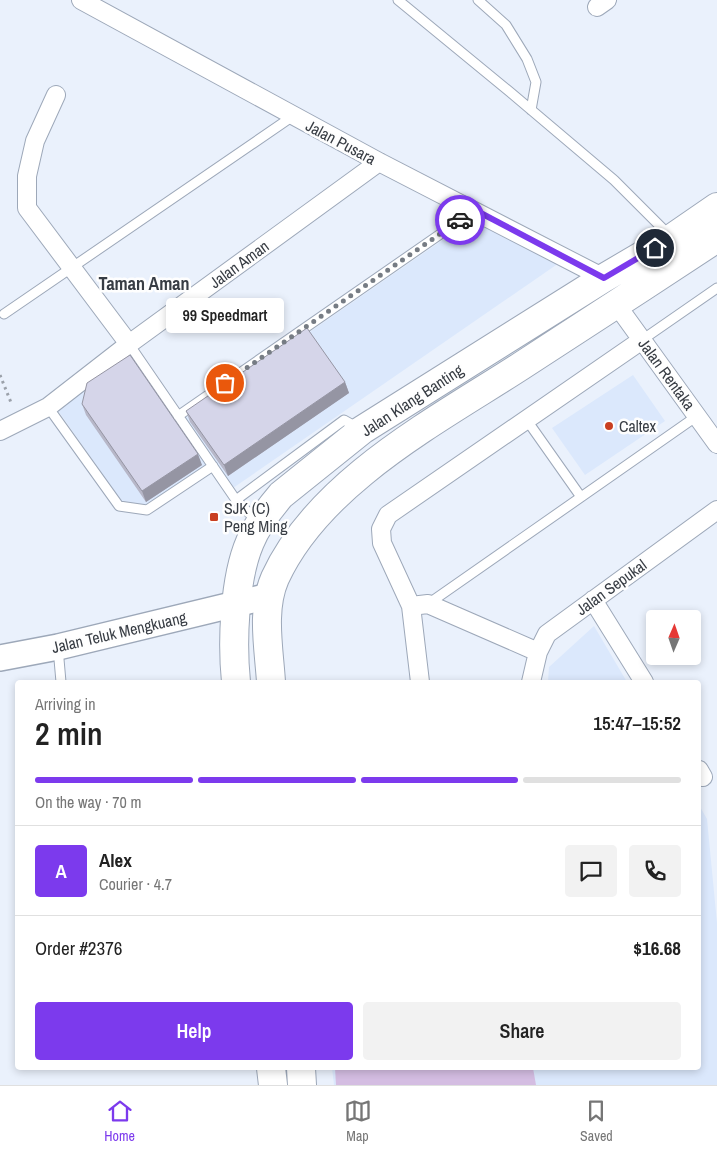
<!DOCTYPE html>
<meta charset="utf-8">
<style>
:root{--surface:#fff;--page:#f2f2f2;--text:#222;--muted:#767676;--line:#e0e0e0;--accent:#7c3aed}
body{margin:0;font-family:"Archivo Narrow",sans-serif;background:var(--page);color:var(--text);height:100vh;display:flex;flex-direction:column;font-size:19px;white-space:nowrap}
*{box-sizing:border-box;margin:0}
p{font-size:16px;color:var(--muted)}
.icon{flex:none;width:28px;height:28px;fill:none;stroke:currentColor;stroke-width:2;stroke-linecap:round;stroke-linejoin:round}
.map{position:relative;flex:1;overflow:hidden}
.drawer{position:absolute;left:15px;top:680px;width:686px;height:390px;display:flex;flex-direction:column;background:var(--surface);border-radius:5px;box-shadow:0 2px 8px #0003}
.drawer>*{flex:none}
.needle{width:32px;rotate:2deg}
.buttons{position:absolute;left:646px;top:610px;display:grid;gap:10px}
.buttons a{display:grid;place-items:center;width:55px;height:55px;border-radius:5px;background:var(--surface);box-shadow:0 2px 8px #0003;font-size:25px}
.pin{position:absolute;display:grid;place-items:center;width:42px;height:42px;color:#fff;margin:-21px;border:2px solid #fff;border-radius:50%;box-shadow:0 1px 5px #0007}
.courier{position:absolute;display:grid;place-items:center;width:50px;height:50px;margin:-25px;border:4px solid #7c3aed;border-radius:50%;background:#fff;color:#222;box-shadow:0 1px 6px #0007}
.bubble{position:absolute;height:35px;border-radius:5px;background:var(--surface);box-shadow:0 2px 8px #0003;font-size:16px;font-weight:600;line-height:35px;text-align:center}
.summary em{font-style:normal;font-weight:600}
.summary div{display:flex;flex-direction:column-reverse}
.summary{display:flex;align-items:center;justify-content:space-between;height:85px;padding:0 20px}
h1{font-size:32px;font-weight:600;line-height:38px}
.bar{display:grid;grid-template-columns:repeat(4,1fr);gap:8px 5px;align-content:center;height:60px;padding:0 20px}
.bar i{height:6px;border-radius:4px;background:var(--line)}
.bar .on{background:var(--accent)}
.bar p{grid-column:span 4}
.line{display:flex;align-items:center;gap:12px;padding:0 20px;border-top:1px solid var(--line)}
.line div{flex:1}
.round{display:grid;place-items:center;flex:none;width:52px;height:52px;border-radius:5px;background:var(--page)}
.button{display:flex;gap:10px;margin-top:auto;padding:10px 20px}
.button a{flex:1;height:58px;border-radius:5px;background:var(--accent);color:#fff;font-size:20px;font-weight:600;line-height:58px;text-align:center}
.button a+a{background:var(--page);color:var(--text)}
.tab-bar{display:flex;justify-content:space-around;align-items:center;height:70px;border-top:1px solid var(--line);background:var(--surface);font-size:14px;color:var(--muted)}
.tab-bar a{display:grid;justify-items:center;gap:2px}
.tab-bar .on{color:var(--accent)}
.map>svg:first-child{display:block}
.built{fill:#dbe8fc}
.green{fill:#d4bde2}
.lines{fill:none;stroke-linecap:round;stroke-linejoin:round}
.lane-casing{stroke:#9da8b9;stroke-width:11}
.street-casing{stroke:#9da8b9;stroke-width:20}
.secondary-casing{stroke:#9da8b9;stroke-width:28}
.highway-casing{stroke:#9da8b9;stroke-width:30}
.path{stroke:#9ba1aa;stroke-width:3;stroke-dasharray:2.5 4;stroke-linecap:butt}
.lane{stroke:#fff;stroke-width:9}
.street{stroke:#fff;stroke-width:18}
.secondary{stroke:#fff;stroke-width:25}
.highway{stroke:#fff;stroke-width:28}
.wall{fill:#b7b7c8}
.shaded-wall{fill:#9595a3}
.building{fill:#d5d5e9;stroke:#9595a3}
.done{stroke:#767c84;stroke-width:5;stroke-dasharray:0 9}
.route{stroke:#7c3aed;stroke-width:6}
.poi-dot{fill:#c93f21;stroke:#fefefe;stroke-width:2}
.labels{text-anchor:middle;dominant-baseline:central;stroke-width:5;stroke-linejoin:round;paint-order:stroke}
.street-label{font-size:16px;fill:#383d44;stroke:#fefefe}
.poi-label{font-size:16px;fill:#383d44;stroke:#fefefe;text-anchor:start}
.neighbourhood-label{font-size:18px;font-weight:bold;fill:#383d44;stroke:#fefefe}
</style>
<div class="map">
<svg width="717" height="1085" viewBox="0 0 717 1085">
<rect width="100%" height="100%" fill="#eaf1fc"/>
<path class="built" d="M473 219 559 263 233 488 214 460 148 505 122 502 57 409 128 353 178 423Z
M633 375 665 421 585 475 552 428Z
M594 626 627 682H548L549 667Z
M699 805 707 819 717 923V1085H334L332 1068H699Z"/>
<path class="green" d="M335 1068H533L536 1085H336Z"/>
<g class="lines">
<defs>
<path id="lane" d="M398 0 510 92 614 180 670 236
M478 0 506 25 527 59 536 82 531 110
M4 314 293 116
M642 340 717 288
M129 344 236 500 258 522
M48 407 119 506 147 510 213 466
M178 416 475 210
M526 419 581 497
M236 500 344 420 360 429
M428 604 697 416
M58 648 61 682"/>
<path id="street" d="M81 0 379 162 604 278
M597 7 607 0
M56 95 35 141 27 176V208L129 344
M616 304 717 444
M0 431 48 407 129 344 379 162
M593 600 644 682
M411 606 420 682
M538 652 428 604 411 606 382 543 381 529 388 515 642 340
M531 682 538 652 547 634 717 510
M699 770 703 777"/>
<path id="secondary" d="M0 658 58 647 269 596"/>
<path id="highway" d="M236 682C232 643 234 579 250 542 257 525 269 509 281 495L362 430 604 278 672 238 717 207
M271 682C269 649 261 610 275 578 319 482 436 421 521 366 586 324 652 281 717 238
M271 1068 273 1085
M301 1068 302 1085"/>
</defs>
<use href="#lane" class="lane-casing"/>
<use href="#street" class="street-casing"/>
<use href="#secondary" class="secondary-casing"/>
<use href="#highway" class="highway-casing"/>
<path class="path" d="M0 375 12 405"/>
<use href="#lane" class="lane"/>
<use href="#street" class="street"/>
<use href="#secondary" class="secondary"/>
<use href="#highway" class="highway"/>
</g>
<path class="wall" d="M345 382 349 393 228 476 190 422 186 411Z
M82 404 202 465 146 502 86 415Z"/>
<path class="shaded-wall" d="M345 382 349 393 228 476 224 465Z
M198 454 202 465 146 502 142 491Z"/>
<path class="building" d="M307 328 345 382 224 465 186 411Z
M130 355 198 454 142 491 82 404 87 383Z"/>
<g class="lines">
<path class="done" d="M225 383 460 220"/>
<path class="route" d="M460 220 475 210 604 278 655 248"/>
</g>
<g class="poi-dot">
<circle cx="609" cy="426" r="5"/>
<rect x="209" y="512" width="10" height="10" rx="2.5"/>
</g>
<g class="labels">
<g class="street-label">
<text transform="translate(341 142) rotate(28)">Jalan Pusara</text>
<text transform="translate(239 264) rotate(-36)">Jalan Aman</text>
<text transform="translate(667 374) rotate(54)">Jalan Rentaka</text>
<text transform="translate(412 400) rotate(-33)">Jalan Klang Banting</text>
<text transform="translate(611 587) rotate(-36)">Jalan Sepukal</text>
<text transform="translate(119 632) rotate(-13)">Jalan Teluk Mengkuang</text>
</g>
<g class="poi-label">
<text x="619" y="426">Caltex</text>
<text x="224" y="508">SJK (C)<tspan x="224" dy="18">Peng Ming</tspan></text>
</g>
<g class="neighbourhood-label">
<text x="144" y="283">Taman Aman</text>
</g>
</g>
</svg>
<div class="buttons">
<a><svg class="needle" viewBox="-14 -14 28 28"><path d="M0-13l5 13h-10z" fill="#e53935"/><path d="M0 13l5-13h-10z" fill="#767676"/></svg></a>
</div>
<div class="pin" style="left:225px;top:383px;background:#ea580c"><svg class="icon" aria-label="bag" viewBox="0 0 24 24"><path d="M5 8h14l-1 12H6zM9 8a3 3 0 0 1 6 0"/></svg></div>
<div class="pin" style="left:655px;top:248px;background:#1f2937"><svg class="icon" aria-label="home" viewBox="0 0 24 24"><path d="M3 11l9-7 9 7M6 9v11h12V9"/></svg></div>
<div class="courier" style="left:460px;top:220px"><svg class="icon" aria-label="car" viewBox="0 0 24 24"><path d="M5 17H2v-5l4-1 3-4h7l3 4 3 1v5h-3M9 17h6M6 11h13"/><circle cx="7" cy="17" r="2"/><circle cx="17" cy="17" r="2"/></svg></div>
<div class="bubble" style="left:166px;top:298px;width:118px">99 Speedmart</div>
<section class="drawer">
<div class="summary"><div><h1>2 min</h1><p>Arriving in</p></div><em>15:47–15:52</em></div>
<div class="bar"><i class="on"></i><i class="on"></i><i class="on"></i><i></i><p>On the way · 70 m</p></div>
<div class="line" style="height:90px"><b class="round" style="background:var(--accent);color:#fff">A</b><div><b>Alex</b><p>Courier · 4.7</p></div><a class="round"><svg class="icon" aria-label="chat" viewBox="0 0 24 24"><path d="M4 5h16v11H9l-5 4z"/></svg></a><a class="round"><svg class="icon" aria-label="phone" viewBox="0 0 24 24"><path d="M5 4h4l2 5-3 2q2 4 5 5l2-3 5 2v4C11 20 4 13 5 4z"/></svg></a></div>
<div class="line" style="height:65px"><div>Order #2376</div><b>$16.68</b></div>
<div class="button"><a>Help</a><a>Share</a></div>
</section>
</div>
<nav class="tab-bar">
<a class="on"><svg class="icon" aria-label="home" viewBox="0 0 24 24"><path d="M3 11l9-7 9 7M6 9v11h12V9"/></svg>Home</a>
<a><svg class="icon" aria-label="map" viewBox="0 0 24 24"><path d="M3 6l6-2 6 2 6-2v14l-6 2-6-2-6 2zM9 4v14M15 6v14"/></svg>Map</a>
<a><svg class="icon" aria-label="saved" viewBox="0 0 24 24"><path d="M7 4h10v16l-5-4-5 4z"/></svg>Saved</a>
</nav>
